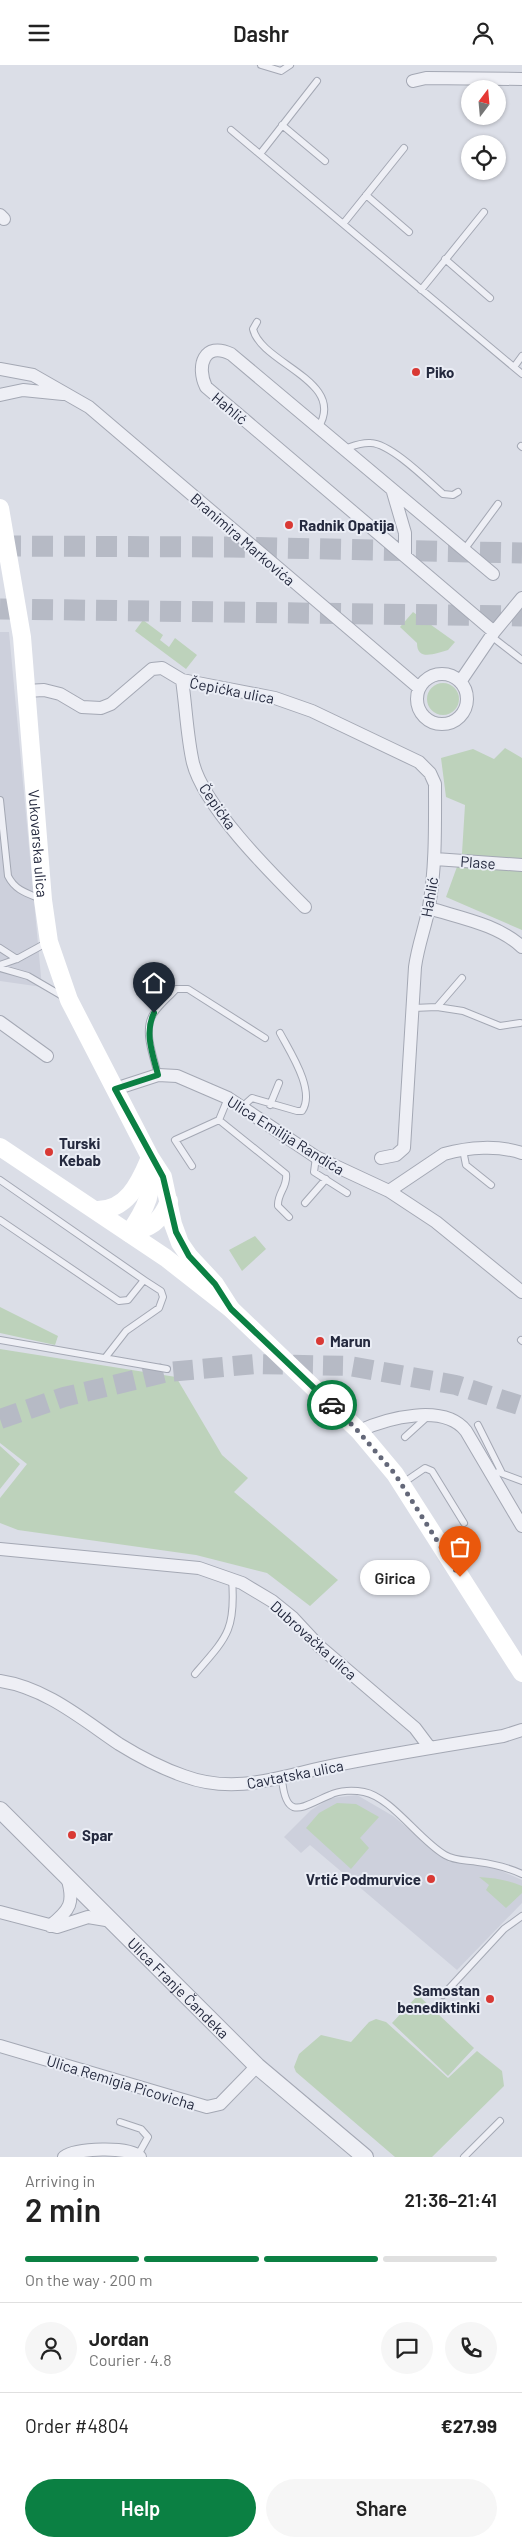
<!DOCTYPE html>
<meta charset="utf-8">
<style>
:root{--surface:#fff;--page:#f6f6f6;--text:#222;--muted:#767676;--line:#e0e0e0;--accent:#0b8043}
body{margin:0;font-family:Barlow,sans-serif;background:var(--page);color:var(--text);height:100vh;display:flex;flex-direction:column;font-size:19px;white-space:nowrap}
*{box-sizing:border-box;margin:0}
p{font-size:16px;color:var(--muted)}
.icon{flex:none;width:28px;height:28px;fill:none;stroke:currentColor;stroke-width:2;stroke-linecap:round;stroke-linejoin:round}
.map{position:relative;height:2092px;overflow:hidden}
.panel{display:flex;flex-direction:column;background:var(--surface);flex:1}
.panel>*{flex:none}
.needle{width:32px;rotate:16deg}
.buttons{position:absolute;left:461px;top:15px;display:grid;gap:10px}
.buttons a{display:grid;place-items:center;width:45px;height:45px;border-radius:50%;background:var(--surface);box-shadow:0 1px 4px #0004;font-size:25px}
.pin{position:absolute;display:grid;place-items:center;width:42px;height:42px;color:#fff;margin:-51px -21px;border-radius:50% 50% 50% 0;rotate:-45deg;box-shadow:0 0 5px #0007}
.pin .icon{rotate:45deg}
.courier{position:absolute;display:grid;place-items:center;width:50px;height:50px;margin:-25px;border:4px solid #0b8043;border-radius:50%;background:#fff;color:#222;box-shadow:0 1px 6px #0007}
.bubble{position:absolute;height:35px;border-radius:18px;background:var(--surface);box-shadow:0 1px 4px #0004;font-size:16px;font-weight:600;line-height:35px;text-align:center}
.summary em{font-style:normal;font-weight:600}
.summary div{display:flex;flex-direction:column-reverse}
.summary{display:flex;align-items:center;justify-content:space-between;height:85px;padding:0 25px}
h1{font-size:32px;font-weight:600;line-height:38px}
.bar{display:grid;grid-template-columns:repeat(4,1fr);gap:8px 5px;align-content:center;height:60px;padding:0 25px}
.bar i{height:6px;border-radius:4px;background:var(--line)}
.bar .selected{background:var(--accent)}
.bar p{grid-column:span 4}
.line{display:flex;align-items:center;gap:12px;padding:0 25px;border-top:1px solid var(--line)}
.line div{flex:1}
.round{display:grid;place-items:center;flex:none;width:52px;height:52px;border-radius:26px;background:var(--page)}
.button{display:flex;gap:10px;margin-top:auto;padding:10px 25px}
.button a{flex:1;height:58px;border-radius:30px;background:var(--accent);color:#fff;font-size:20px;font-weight:600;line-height:58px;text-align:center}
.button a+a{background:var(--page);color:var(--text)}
header{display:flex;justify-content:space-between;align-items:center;height:65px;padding:0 25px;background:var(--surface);font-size:22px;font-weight:600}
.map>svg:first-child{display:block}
.built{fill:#cdd0dc}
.green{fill:#bdd2bb}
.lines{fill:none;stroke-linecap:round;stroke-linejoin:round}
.primary-tunnel{stroke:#b6bac5;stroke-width:20;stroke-dasharray:20 10;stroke-linecap:butt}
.trunk-tunnel{stroke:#b6bac5;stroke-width:21;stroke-dasharray:21 11;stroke-linecap:butt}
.service-casing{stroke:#a4a8b4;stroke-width:8}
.minor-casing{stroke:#a4a8b4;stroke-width:14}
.tertiary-casing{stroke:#a4a8b4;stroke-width:18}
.service{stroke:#eeeff5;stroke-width:6}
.minor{stroke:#eeeff5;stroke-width:12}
.tertiary{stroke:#eeeff5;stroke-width:16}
.secondary{stroke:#fff;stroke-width:18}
.done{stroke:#646879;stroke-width:5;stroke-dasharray:0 9}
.route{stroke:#0b8043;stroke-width:6}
.poi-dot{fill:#d93934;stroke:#eaedf5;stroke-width:2}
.labels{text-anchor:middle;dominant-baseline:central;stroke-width:4;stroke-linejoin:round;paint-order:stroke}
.poi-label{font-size:15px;font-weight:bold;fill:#24293e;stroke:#eaedf5;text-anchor:start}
.street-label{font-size:15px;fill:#24293e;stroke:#eaedf5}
</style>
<header><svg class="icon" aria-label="menu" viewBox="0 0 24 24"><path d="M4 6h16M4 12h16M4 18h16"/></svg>Dashr<svg class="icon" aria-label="person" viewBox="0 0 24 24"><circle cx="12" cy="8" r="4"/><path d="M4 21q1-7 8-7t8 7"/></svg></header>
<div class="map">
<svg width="522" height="2092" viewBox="0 0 522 2092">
<rect width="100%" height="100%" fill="#dbdee7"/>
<path class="built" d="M0 567H9L42 922 0 916Z
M357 1730 393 1751 449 1797 461 1796 497 1804 522 1815V1838L457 1905 310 1780 301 1788 284 1772 311 1745 331 1733Z"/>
<path class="green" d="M413 547 455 577 448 585C436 588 417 597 417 578L400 562Z
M143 555 163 570 160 575 169 582 175 573 197 590 186 604 135 566Z
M427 634a16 16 0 1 1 32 0a16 16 0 1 1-32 0Z
M505 683 522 693V865L446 832 462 788 465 740 446 732 441 693 473 684 494 694Z
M255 1171 266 1184 242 1206 229 1185Z
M0 1242 58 1271 55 1280 0 1268Z
M0 1284 176 1312 222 1390 248 1413 234 1427 338 1515 310 1541 267 1508 196 1490 18 1465 0 1458V1433L27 1399 0 1378Z
M0 1381 20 1399 0 1424Z
M337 1738 356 1739 379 1752 360 1773 369 1783 351 1804 306 1763 319 1748Z
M479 1812C495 1813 507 1815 522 1821V1828L506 1843 486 1825 489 1820Z
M418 1930 474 1983 448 2011 392 1958Z
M376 1954 386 1957 448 2013 477 1986 502 2006 504 2021 432 2092H395L296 2007 294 2002 299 1989 321 1970 351 1977 369 1957Z"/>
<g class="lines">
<path class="primary-tunnel" d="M0 1354 64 1332 168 1307 256 1299 349 1301 456 1320 522 1341"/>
<path class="trunk-tunnel" d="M0 481 230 482 522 488
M0 544 522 551"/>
<defs>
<path id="service" d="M261 0 281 6 290 0
M282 60 325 96
M231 65 522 309
M260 89 317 16
M366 130 409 167
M343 159 404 83
M445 194 490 233
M421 225 484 147
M257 257 253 264C261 299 348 316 318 363
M514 302 522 291
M521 381 522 382
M344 384C353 381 361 377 371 378 391 379 427 415 443 429L453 430 458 427
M464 485 498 439
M491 571 522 595
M0 735 8 811C15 825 26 828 41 834
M0 883 17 894
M0 900 17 894 48 877
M0 903 28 911 64 932
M437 942 462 913
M413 943 437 942 463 946 500 961 520 958
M158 1010C154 992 142 965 154 948 160 939 169 932 176 924H188L265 973
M228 1033 219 1055 286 1109C288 1122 277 1128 278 1141L289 1152
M270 1040 279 1018
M242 1042 252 1033 297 1046H302C316 1026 290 987 280 968
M463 1085 466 1100 491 1120
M316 1092 314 1107 347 1128
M192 1101 175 1075 219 1055
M0 1115 144 1215 128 1235 119 1236 0 1155
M305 1138 326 1114
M0 1275 167 1304
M521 1275 522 1276
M105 1293 126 1266 159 1243 163 1232 161 1226 144 1215
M478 1360 501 1406
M405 1372 427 1352
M498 1407 522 1416
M403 1418 425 1403 432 1406 464 1458
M195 1609C227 1572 236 1565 232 1514
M282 1714C286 1758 303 1741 330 1730 340 1725 354 1725 364 1727 391 1732 420 1776 445 1790 455 1796 466 1795 478 1797 493 1799 509 1803 522 1809
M443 1930 504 1864 522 1851
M120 2057 141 2064 148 2072 138 2090
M464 2092 500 2056"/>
<path id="minor" d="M413 16 426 13 522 14
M0 150 4 154
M0 304 33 310 89 342 419 623
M0 330 23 325 63 329
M393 427 405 468V491
M493 509 231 289C204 276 196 301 206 322L494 567
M417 634a25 25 0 1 1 50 0a25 25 0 1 1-50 0Z
M182 615C186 642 187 672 193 698 204 742 272 809 305 842
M460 617 494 567 522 533
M26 626 44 625 60 629 82 642 101 643 111 639 152 604 162 603 182 615 275 633 312 646 419 697 430 708 435 719C435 760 436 801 429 842 425 863 418 880 415 902L404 1083 396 1090 381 1093
M435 794 522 800
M429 843C460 853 497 859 522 882
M0 957 47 991
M115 1024 158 1010 177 1011 228 1033 316 1092 389 1126 436 1157 522 1227
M389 1126 444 1089C469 1082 498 1080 522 1088
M359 1366C387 1353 444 1338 466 1366L522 1461
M0 1484 199 1503 242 1518 272 1536 293 1553 319 1581 415 1663 430 1683
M0 1616C46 1623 82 1654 119 1679 140 1692 161 1703 184 1711 238 1731 283 1710 336 1700 391 1689 447 1680 503 1671L522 1665
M0 1847 57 1862 88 1852 112 1856
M50 1861C70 1845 75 1838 67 1812
M0 1981 207 2042 220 2039 257 2001
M64 2092C76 2083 129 2081 140 2092"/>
<g id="tertiary">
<path id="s1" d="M0 1745 257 2001 365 2092"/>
</g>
</defs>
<use href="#service" class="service-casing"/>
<use href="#minor" class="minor-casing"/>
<use href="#tertiary" class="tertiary-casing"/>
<use href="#service" class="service"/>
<use href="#minor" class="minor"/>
<use href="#tertiary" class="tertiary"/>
<g class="secondary">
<path id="s2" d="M0 443 22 572 43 835 49 877 69 935 150 1092 163 1112 173 1159 180 1178 189 1191 215 1219 231 1244"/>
<path d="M0 1082 166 1193 231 1244 359 1366 395 1409 522 1608"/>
<path d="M96 1145C126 1146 139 1119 149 1095"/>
<path d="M129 1168C146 1144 155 1125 150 1095"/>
<path d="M129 1168C150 1163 161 1157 169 1136"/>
</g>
</g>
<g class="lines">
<path class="done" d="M332 1340 358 1366 395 1409 460 1512"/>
<path class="route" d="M154 948C144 968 153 990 158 1010L115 1024 163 1112 176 1167 189 1191 215 1219 231 1244 332 1340"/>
</g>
<g class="poi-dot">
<circle cx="416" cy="307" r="5"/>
<circle cx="289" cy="460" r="5"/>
<circle cx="49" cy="1087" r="5"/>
<circle cx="320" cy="1276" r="5"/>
<circle cx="72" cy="1770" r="5"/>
<circle cx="431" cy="1814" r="5"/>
<circle cx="490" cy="1934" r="5"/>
</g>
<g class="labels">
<g class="poi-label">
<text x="426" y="307">Piko</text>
<text x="299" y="460">Radnik Opatija</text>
<text x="59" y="1078">Turski<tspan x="59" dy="17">Kebab</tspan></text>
<text x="330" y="1276">Marun</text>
<text x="82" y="1770">Spar</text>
<text x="421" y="1814" text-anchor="end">Vrtić Podmurvice</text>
<text x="480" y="1925" text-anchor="end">Samostan<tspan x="480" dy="17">benediktinki</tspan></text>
</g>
<g class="street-label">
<text transform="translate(230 343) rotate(40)">Hahlić</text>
<text transform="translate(243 474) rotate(41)">Branimira Markovića</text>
<text transform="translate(232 625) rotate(11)">Čepićka ulica</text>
<text transform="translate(218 741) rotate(55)">Čepićka</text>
<text stroke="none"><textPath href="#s2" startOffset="338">Vukovarska ulica</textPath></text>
<text transform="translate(478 797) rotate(4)">Plase</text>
<text transform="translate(429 832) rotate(-80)">Hahlić</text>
<text transform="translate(286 1070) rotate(32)">Ulica Emilija Randića</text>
<text transform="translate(314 1575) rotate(42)">Dubrovačka ulica</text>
<text transform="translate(295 1709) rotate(-11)">Cavtatska ulica</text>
<text stroke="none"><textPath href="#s1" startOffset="252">Ulica Franje Čandeka</textPath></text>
<text transform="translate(121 2017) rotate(17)">Ulica Remigia Picovicha</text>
</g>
</g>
</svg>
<div class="buttons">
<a><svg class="needle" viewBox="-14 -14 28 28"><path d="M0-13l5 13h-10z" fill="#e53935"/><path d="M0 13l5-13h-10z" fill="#767676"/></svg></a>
<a><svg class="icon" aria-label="locate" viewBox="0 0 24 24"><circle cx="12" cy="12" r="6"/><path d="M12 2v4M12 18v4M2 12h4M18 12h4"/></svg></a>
</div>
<div class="pin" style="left:460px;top:1512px;background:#ea580c"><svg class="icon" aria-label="bag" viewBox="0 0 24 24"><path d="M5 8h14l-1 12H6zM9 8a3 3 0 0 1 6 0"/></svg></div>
<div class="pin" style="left:154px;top:948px;background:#1f2937"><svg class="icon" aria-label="home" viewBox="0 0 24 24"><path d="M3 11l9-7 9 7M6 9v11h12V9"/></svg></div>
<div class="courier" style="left:332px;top:1340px"><svg class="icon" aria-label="car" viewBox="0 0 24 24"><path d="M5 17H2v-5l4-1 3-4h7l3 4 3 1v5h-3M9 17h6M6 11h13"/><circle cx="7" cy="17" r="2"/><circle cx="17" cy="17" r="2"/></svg></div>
<div class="bubble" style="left:360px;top:1495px;width:70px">Girica</div>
</div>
<section class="panel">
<div class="summary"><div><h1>2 min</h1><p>Arriving in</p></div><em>21:36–21:41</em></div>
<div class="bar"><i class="selected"></i><i class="selected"></i><i class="selected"></i><i></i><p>On the way · 200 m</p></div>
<div class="line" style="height:90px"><a class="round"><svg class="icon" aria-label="person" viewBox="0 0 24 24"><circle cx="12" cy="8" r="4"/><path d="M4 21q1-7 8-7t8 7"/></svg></a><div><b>Jordan</b><p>Courier · 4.8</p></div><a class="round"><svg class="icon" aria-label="chat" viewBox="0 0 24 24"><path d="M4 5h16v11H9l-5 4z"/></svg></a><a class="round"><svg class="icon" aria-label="phone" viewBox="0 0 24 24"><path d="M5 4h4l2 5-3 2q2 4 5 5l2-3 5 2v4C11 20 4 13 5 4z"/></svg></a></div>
<div class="line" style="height:65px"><div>Order #4804</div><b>€27.99</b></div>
<div class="button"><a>Help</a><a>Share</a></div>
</section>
